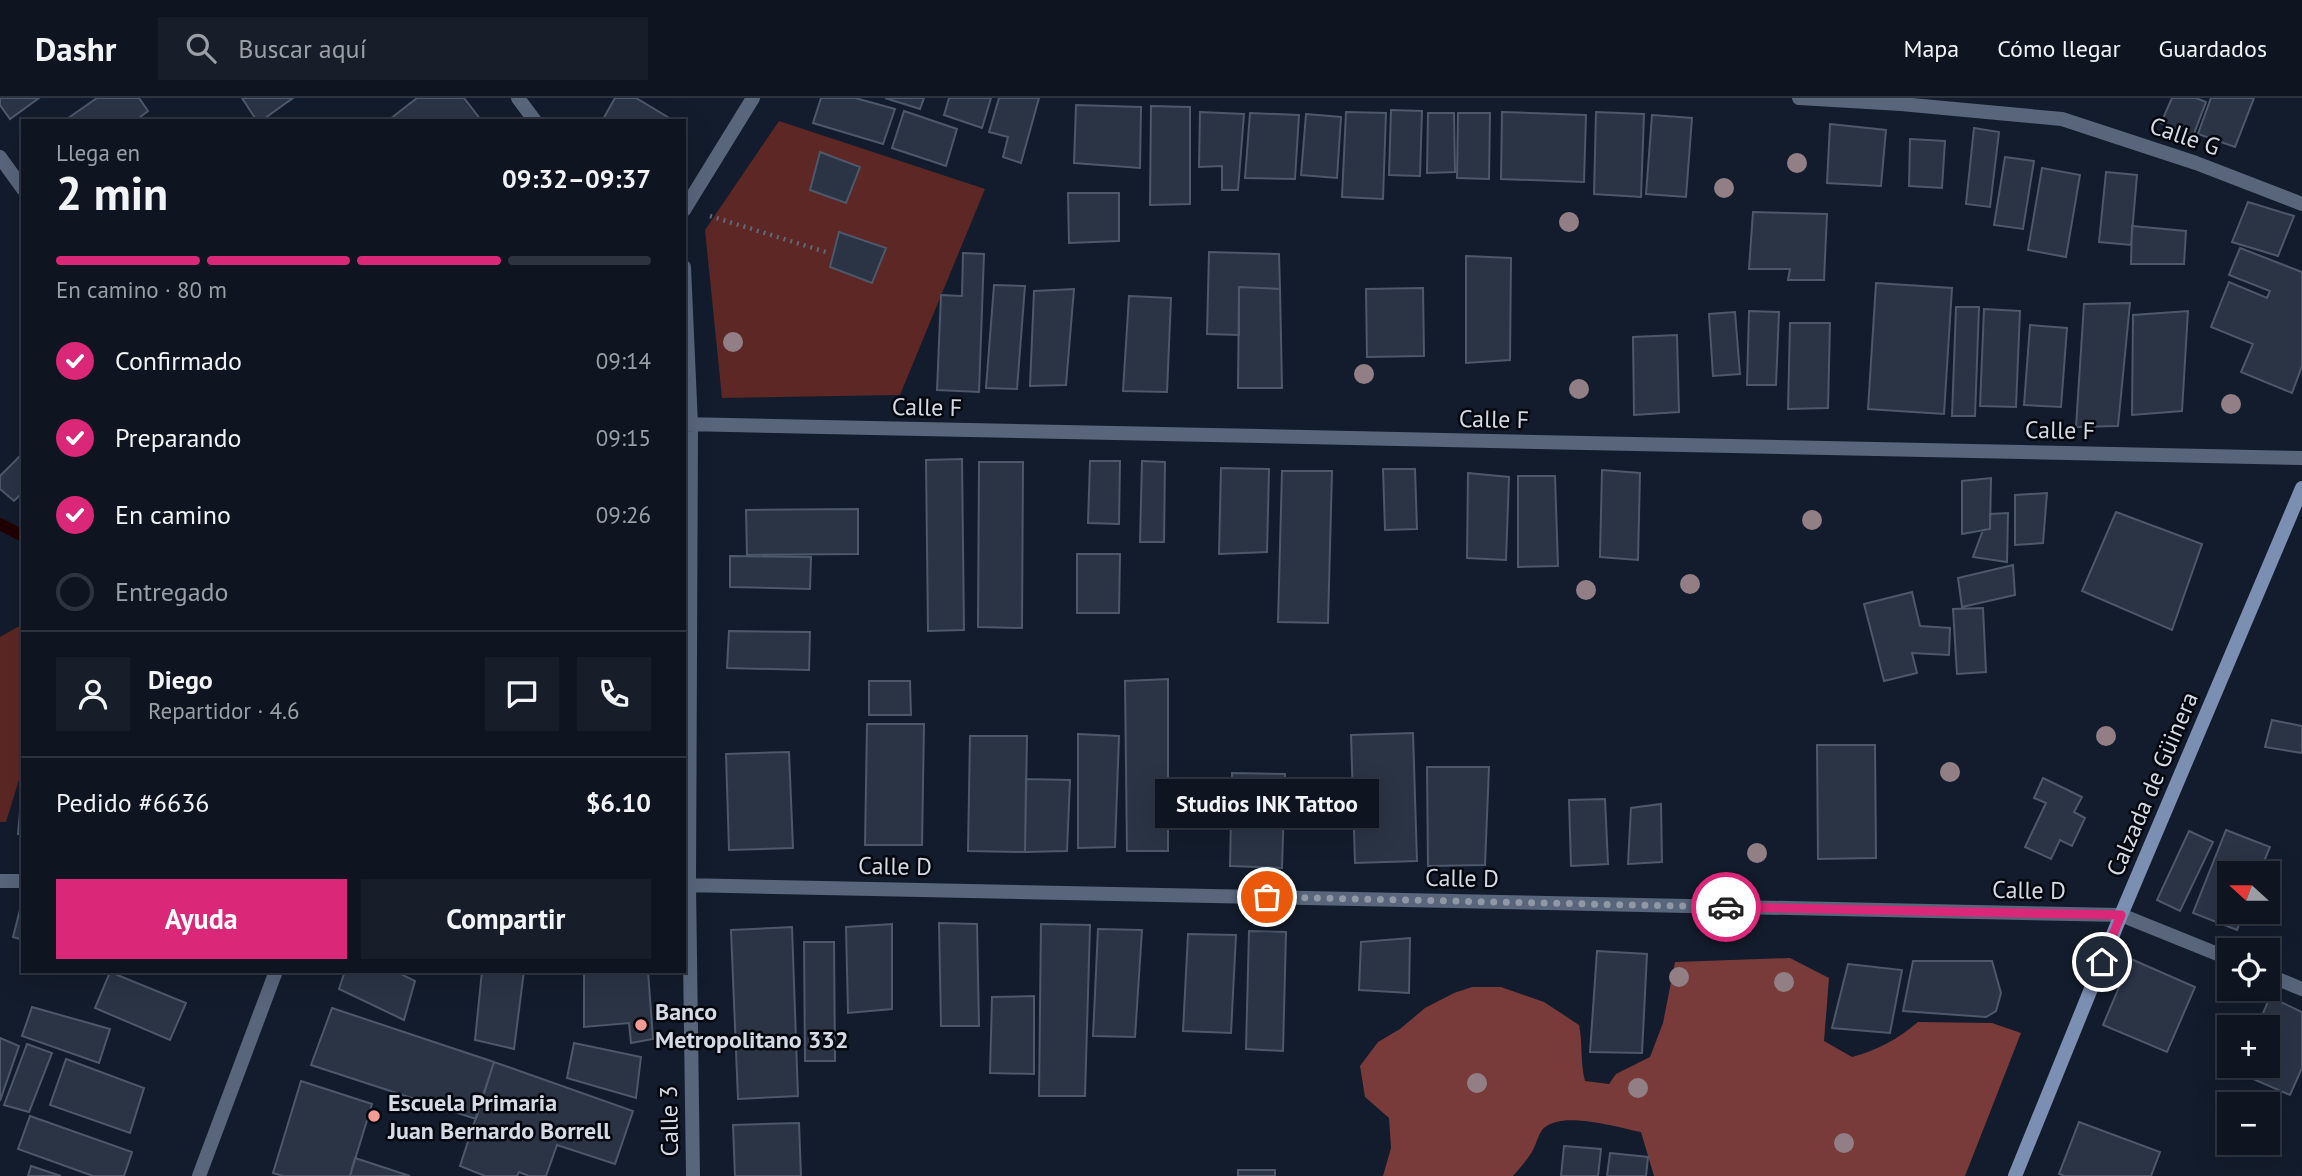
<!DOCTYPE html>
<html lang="es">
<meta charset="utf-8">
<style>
:root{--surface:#0e1521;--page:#171e2a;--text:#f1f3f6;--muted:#9b9fa5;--line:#2e343f;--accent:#db2777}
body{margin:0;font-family:"PT Sans",sans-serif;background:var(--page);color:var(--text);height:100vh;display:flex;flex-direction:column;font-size:26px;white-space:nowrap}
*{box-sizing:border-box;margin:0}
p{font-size:23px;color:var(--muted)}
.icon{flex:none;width:38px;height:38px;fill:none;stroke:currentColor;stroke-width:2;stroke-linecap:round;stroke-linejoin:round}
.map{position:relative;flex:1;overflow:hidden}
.details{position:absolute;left:21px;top:21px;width:665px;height:854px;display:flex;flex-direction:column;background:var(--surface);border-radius:0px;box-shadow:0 7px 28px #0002,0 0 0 2px var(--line)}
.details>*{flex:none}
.needle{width:46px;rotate:291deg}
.fabs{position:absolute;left:2217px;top:763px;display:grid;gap:14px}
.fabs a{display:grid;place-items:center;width:63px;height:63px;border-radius:0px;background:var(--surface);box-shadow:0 7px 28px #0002,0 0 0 2px var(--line);font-size:35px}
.pin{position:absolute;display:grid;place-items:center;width:60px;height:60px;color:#fff;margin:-30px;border:4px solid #fff;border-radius:50%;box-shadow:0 2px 7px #0007}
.courier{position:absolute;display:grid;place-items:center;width:70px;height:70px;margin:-35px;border:5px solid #db2777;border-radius:50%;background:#fff;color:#222;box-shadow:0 2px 9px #0007}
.bubble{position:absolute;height:49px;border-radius:0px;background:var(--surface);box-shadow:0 7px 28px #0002,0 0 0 2px var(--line);font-size:23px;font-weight:800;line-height:49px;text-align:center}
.head em{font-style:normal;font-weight:800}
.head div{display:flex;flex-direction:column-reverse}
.head{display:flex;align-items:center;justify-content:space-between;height:119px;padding:0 35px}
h1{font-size:46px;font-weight:800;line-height:52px}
.bar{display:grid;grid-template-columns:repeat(4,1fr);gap:10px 7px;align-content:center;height:84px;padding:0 35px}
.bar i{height:9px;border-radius:5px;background:var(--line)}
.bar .selected{background:var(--accent)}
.bar p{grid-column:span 4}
.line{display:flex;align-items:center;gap:18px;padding:0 35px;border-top:2px solid var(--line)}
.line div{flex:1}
.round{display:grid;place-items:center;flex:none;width:74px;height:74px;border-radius:0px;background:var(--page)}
ol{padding:0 35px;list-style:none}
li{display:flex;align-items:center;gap:21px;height:77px}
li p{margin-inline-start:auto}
li .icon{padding:7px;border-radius:50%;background:var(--accent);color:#fff;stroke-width:4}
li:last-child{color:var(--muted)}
li i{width:38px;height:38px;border:4px solid var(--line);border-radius:50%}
.cta{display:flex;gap:14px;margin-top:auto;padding:14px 35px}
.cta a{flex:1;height:80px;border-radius:0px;background:var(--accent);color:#fff;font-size:28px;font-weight:800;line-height:80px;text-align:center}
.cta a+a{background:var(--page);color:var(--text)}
header{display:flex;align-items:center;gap:42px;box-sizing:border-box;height:98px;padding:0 35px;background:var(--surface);border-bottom:2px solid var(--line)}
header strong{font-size:33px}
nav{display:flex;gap:38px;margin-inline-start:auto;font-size:24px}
.search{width:490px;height:63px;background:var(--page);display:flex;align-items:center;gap:18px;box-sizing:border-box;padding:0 24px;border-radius:0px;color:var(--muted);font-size:26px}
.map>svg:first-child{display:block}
.green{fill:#5c2725}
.forest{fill:#783b39}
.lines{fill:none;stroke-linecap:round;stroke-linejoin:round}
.stream{stroke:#200001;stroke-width:12}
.building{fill:#2a3445;stroke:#4d586b;stroke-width:2}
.path{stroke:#606876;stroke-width:4.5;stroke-dasharray:2 5;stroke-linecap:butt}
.minor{stroke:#58657b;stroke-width:14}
.tertiary{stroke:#58657b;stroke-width:14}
.secondary{stroke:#7a8fb2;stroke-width:14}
.tree{fill:#927f85}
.done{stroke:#9198a5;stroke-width:7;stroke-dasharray:0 12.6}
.route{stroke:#db2777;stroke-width:9}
.poi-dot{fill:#f59b96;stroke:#04070d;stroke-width:2.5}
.labels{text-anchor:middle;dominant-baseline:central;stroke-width:5;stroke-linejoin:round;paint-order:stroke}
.street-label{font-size:24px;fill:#d5dbe6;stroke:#04070d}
.poi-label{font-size:24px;font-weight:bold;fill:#d5dbe6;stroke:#04070d;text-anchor:start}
</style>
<header>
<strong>Dashr</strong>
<div class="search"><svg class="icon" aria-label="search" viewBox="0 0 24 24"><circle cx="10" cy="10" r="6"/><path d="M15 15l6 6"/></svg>Buscar aquí</div>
<nav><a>Mapa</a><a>Cómo llegar</a><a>Guardados</a></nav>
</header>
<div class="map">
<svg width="2302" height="1078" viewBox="0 0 2302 1078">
<rect width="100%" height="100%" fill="#131c2c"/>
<path class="green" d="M779 23 985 91 900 297 722 300 705 132Z
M23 526V669L6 724H0V539Z"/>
<path class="forest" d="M1790 860 1829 880 1824 943 1852 959C1878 952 1898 941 1918 924L1992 925 2021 935 1965 1078H1654L1641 1034C1618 1030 1560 1011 1542 1032 1538 1038 1536 1046 1533 1052 1528 1061 1520 1070 1513 1078H1383L1391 1050 1389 1020 1365 999 1360 968 1378 944 1400 931 1425 910 1454 895 1472 889H1501L1544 904 1579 927C1583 946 1580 964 1585 983L1609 986 1616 976 1650 959 1663 925 1675 864Z"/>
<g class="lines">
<path class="stream" d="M0 426 23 438"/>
</g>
<path class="building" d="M0 0H39L10 21 0 7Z
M97 0H139L148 13 135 23H64Z
M242 0H293L261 23H257Z
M417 0H464L481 22 391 23 390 21Z
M615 0H636L671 21 602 23Z
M821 0H855L895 11 883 46 813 25Z
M885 0H924L920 11Z
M949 0H991L982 30 944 17Z
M999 0H1039L1021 65 1003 59 1008 39 989 34Z
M2172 0H2196L2206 4 2193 38 2161 25Z
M2211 0H2254L2235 49 2198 36Z
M1076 7 1141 9 1140 70 1074 65Z
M1151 8 1190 9V106L1150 107Z
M1391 12 1422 13 1420 78 1389 77Z
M904 13 957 31 946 68 892 50Z
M1200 14 1244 16 1238 92H1222V68L1199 69Z
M1346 14 1386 15 1383 101 1342 99Z
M1502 14 1586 17 1584 84 1501 81Z
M1596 14 1644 16 1641 99 1594 96Z
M1250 15 1299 17 1295 81 1245 80Z
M1428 15H1454L1455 74 1427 75Z
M1458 15H1490L1489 81 1457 80Z
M1306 16 1341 19 1337 80 1301 77Z
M1652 17 1692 20 1686 99 1646 96Z
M1830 26 1886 32 1881 88 1827 85Z
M1974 30 1999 34 1990 109 1966 106Z
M1910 41 1945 43 1942 90 1909 88Z
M820 54 860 69 846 105 810 92Z
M2005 59 2034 63 2023 131 1994 127Z
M2042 70 2080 77 2066 159 2028 152Z
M2106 74 2137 77 2131 147 2099 144Z
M1068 95H1119V143L1069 145Z
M2248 104 2294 118 2278 158 2232 144Z
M1753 114 1827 116 1824 182H1788L1790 171H1749Z
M2132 128 2186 133 2184 166H2131Z
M839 134 886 150 872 185 830 169Z
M2240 150 2302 174V268L2292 295 2241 274 2253 246 2211 229 2229 184 2267 200 2270 193 2229 177Z
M1209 154 1279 156 1280 191 1239 189V237L1207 236Z
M963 155 984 156 979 294 937 292 941 197 962 198Z
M1466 158 1511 160 1510 262 1466 265Z
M1876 185 1952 190 1944 316 1868 311Z
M994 187 1025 188 1017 291 986 290Z
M1239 189 1280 191 1282 290H1238Z
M1423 190 1424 258 1367 259 1366 191Z
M1074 191 1066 287 1030 288 1034 193Z
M1129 198 1171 200 1167 294 1123 293Z
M2130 205 2118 328 2076 329 2084 206Z
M1956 209H1979L1975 318H1952Z
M1984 211 2020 213 2016 309 1980 308Z
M1749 213 1779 214 1776 287H1747Z
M2188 213 2182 313 2132 317 2133 217Z
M1735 214 1740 276 1713 278 1709 216Z
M1790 225H1830L1828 310 1788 311Z
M2030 227 2067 230 2061 309 2024 307Z
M1677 237 1679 314 1634 317 1633 239Z
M23 355V394L14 403 0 391V378Z
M962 361 964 532 928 533 926 362Z
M1090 363H1120L1119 426 1088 425Z
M1142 363 1165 364 1164 444H1140Z
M979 364H1023L1022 530 978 529Z
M1221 370 1269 371 1267 454 1219 456Z
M1383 371H1415L1417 431 1385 432Z
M1602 372 1640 375 1638 462 1600 459Z
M1282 373H1332L1328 525 1278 524Z
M1468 375 1509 379 1506 462 1467 460Z
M1518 378H1555L1558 468 1518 469Z
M1991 380 1990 431 1962 436V383Z
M2047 395 2043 445 2015 447V397Z
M858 411V456L747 457 746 412Z
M2116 414 2202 446 2172 532 2082 493Z
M2008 415 2007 464 1973 459 1983 432 1990 431V416Z
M1077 456H1120L1119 515H1077Z
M730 458 811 459 810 491 730 489Z
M2013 467 2015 497 1962 509 1958 480Z
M1912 494 1920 528 1950 530 1949 557 1912 555 1917 575 1884 583 1864 506Z
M1983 510 1986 574 1957 576 1953 511Z
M729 533 810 534 809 572 727 570Z
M1168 581V753H1127L1125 583Z
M869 583H910L911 617H869Z
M2272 622 2302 628V655L2265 649Z
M867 626H924L922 747H865Z
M1413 635 1417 763 1355 765 1351 637Z
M1078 636 1119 638 1115 749 1078 750Z
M970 638H1027L1025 754 968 753Z
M1817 647H1875L1876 760 1818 761Z
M789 654 793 750 729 752 726 656Z
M1427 669H1489L1485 767 1428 768Z
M1232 675 1285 676 1282 770 1230 768Z
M23 680V736H18Z
M2043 680 2082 699 2074 714 2085 720 2072 748 2060 742 2051 761 2025 749 2046 705 2034 700Z
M1026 681 1070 682 1067 753 1025 754Z
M1605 701 1608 766 1571 768 1569 702Z
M1661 706 1662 764 1628 766 1631 710Z
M2226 732 2270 749 2259 775H2230V814H2244L2237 832 2193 815Z
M2189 733 2213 744 2180 813 2157 802Z
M22 804 23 805V842L13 839Z
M939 825 977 826 979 928H941Z
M892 826V911L848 915 846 829Z
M1041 826 1090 827 1085 998H1039Z
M792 829 798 998 738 1001 731 832Z
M1098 831 1142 832 1135 939 1093 938Z
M1249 833 1286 834 1283 953 1246 951Z
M1188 836 1236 837 1231 935 1183 933Z
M1410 840 1409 895 1359 892 1361 844Z
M804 844H834L835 963H805Z
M1597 853 1647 856 1642 955 1590 954Z
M2131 861 2195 889 2167 954 2103 927Z
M1913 863H1992L2001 895 1996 913 1986 919 1903 913Z
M1848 866 1902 872 1890 935 1832 930Z
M345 873H395L415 883 404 922 339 891Z
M482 873H524L514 951 475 942Z
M602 873H648L653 941 631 945 629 925 584 929V875Z
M110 874 186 905 170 942 95 910Z
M1034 898V976L990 975 992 899Z
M2270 899 2302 914V970L2290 997 2237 974 2240 968H2268V929H2257Z
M32 909 110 931 99 965 22 938Z
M332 910 494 964 476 1021 311 967Z
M0 940 19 948 0 1003Z
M574 945 641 959 636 1000 567 980Z
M27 946 52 955 29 1014 4 1007Z
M66 961 144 990 130 1035 50 1007Z
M494 964 633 1013 615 1066 557 1047 546 1078H529L519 1074 517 1078H485L460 1068Z
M301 983 372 1006 350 1078H283L273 1075Z
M30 1018 132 1054 124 1078H93L18 1051Z
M2079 1024 2160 1054 2151 1078H2065L2059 1076Z
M799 1025 801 1078H735L733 1027Z
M1564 1048 1601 1051 1598 1078H1561Z
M1610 1055 1648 1059 1646 1078H1607Z
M355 1060 410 1078H350Z
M31 1068 61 1078H28Z
M1238 1072H1275V1078H1238Z"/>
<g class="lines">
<path class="path" d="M710 118 829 155"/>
<path class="minor" d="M518 0 535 23
M1799 0 1901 6 2062 21 2196 65 2302 106
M0 59 23 91
M684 112 753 0
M684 169 691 327 689 787 693 1078
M684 326 2302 360
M0 783H23
M684 787 2121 817 2230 861
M2268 877 2302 891"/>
<path class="tertiary" d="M199 1078 276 873"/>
<path class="secondary" d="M2015 1078 2121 817 2302 390"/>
</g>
<g class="tree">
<circle cx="1797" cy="65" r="10"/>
<circle cx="1724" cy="90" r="10"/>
<circle cx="1569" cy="124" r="10"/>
<circle cx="733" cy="244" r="10"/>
<circle cx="1364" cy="276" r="10"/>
<circle cx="1579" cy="291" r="10"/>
<circle cx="2231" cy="306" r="10"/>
<circle cx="1812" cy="422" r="10"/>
<circle cx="1690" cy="486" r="10"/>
<circle cx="1586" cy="492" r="10"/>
<circle cx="2106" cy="638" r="10"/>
<circle cx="1950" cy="674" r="10"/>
<circle cx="1757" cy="755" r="10"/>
<circle cx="1679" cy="879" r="10"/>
<circle cx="1784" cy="884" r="10"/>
<circle cx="1477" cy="985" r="10"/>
<circle cx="1638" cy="990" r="10"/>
<circle cx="1844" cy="1045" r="10"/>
</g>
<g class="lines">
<path class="done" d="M1267 799 1726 809"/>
<path class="route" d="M1726 809 2121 817 2102 864"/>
</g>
<g class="poi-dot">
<circle cx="641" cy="927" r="7"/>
<circle cx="374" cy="1018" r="7"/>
</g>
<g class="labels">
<g class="street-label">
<text transform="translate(2185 38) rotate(19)">Calle G</text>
<text transform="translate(927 309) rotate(1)">Calle F</text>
<text transform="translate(1494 321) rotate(1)">Calle F</text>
<text transform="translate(2060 332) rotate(1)">Calle F</text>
<text transform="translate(2152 686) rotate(-67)">Calzada de Güinera</text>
<text transform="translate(895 768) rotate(1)">Calle D</text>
<text transform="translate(1462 780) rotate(1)">Calle D</text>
<text transform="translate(2029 792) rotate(1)">Calle D</text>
<text transform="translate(669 1023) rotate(-91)">Calle 3</text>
</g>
<g class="poi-label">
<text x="655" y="913">Banco<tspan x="655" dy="28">Metropolitano 332</tspan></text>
<text x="388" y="1004">Escuela Primaria<tspan x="388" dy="28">Juan Bernardo Borrell</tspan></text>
</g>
</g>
</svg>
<div class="fabs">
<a><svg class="needle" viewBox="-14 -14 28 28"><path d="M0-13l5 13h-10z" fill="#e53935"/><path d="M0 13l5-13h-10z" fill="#9b9fa5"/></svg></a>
<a><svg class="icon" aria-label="locate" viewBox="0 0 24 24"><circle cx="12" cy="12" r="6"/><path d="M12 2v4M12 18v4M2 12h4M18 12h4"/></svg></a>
<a>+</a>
<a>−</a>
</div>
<div class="pin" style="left:1267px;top:799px;background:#ea580c"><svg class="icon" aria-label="bag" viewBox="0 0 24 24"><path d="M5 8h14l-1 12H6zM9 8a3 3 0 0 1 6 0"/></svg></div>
<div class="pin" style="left:2102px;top:864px;background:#1f2937"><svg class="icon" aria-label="home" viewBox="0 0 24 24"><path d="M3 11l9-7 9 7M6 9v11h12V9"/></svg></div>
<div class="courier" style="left:1726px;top:809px"><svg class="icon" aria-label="car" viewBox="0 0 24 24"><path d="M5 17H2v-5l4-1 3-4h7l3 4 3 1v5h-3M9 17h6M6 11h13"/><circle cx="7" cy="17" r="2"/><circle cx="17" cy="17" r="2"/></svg></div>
<div class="bubble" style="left:1155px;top:681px;width:224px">Studios INK Tattoo</div>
<section class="details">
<div class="head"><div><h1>2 min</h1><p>Llega en</p></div><em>09:32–09:37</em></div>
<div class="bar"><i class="selected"></i><i class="selected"></i><i class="selected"></i><i></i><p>En camino · 80 m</p></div>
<ol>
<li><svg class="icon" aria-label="check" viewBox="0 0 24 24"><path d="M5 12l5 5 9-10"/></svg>Confirmado<p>09:14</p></li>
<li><svg class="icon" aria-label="check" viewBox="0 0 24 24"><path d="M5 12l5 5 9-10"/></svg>Preparando<p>09:15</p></li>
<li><svg class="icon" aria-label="check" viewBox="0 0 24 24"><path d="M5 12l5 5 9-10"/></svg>En camino<p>09:26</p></li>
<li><i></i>Entregado</li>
</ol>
<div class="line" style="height:126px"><a class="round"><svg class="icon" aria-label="person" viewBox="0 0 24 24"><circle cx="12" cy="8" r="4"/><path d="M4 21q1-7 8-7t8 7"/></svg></a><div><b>Diego</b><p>Repartidor · 4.6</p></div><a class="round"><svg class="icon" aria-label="chat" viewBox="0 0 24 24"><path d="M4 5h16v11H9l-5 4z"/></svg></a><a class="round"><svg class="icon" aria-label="phone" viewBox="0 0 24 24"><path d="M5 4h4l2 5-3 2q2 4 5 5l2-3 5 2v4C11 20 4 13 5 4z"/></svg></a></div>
<div class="line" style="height:91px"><div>Pedido #6636</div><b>$6.10</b></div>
<div class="cta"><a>Ayuda</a><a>Compartir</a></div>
</section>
</div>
